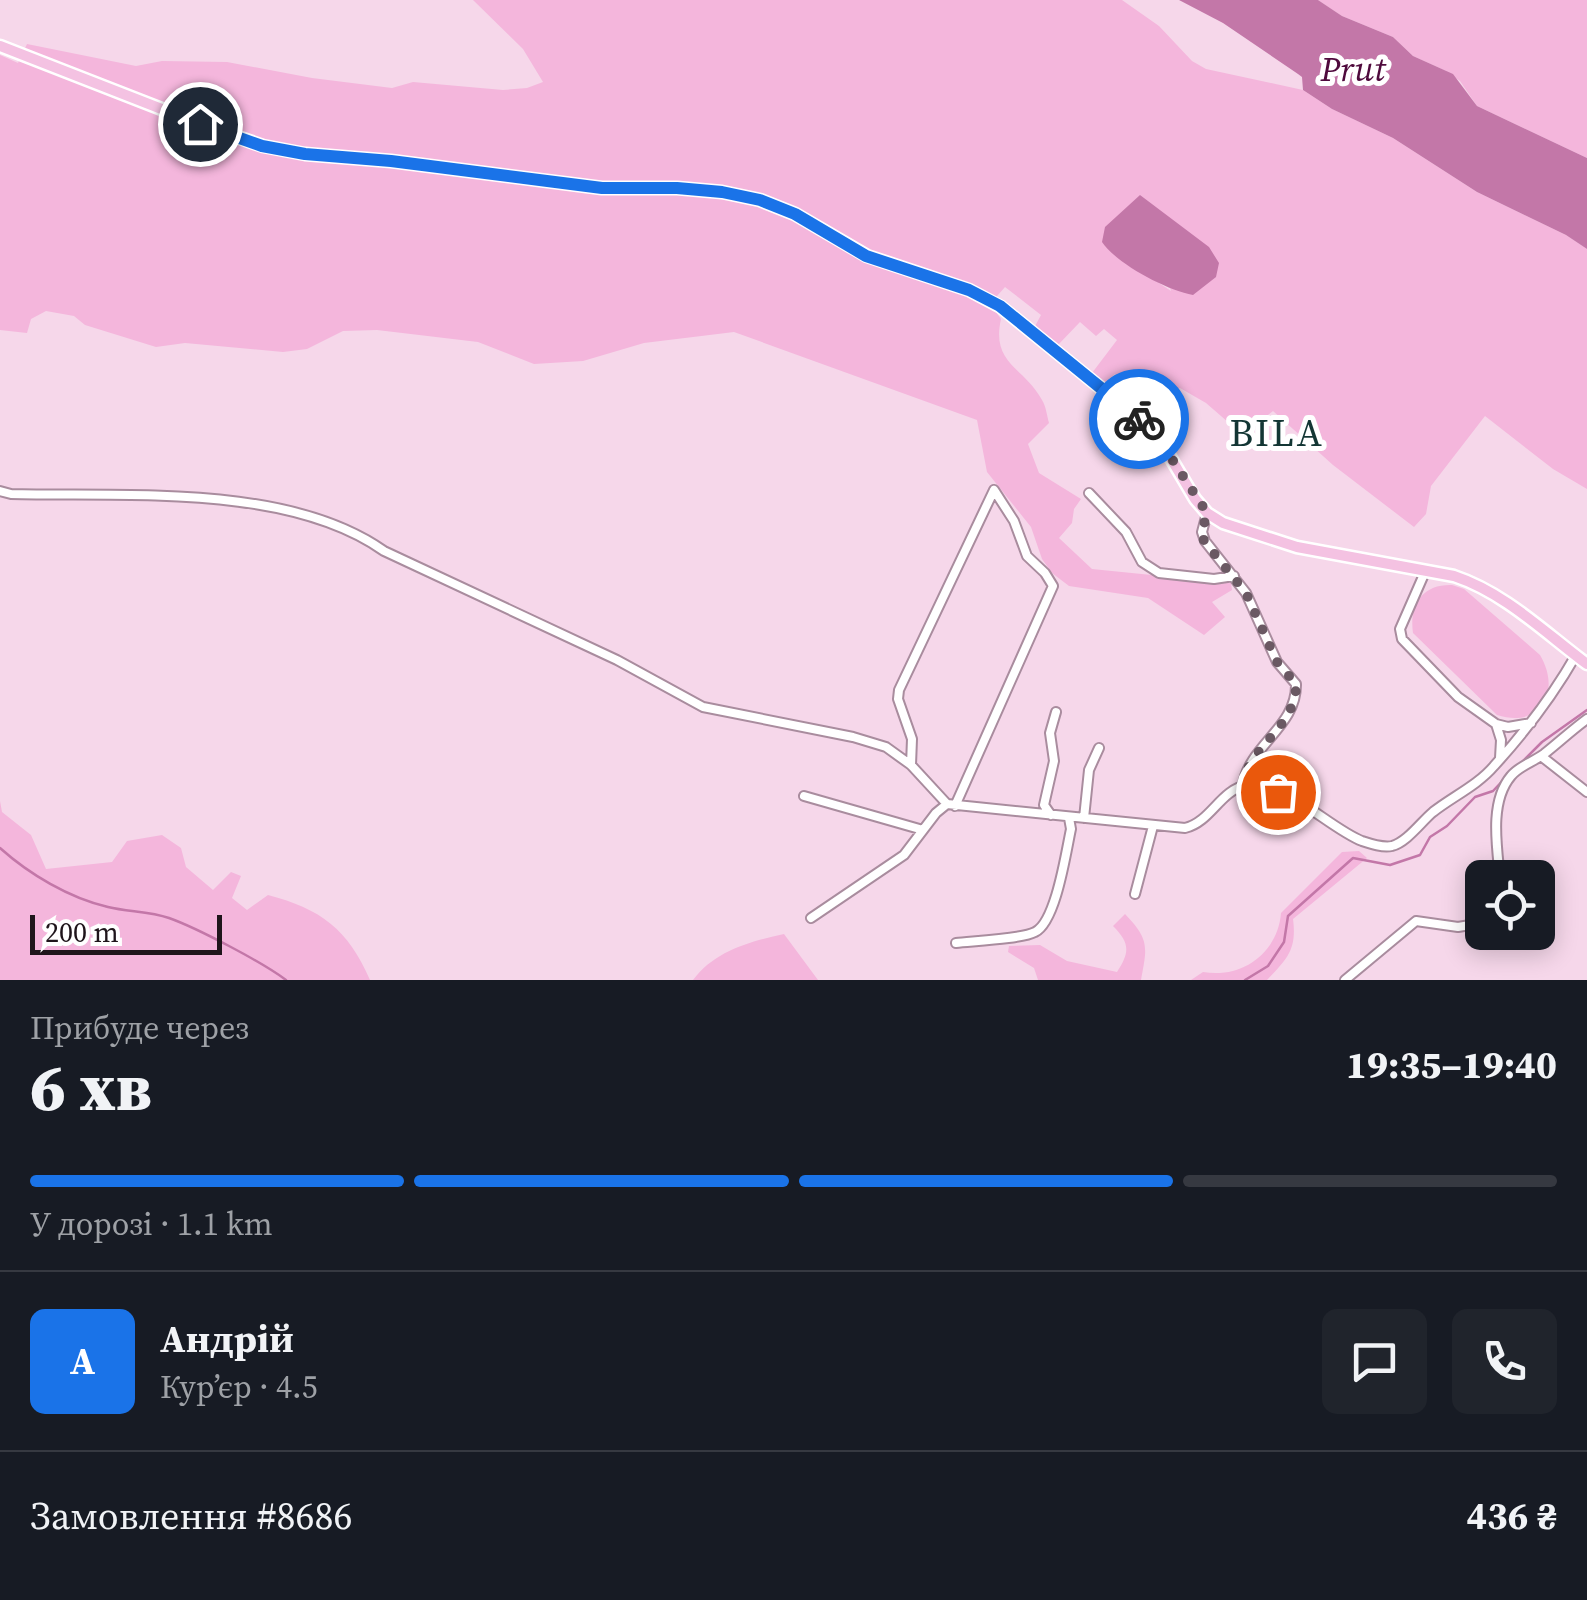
<!DOCTYPE html>
<html lang="uk">
<meta charset="utf-8">
<style>
:root{--surface:#171b24;--page:#20242c;--text:#f1f3f6;--muted:#9ea1a6;--line:#363941;--accent:#1a73e8}
body{margin:0;font-family:"Source Serif 4",serif;background:var(--page);color:var(--text);height:100vh;display:flex;flex-direction:column;font-size:38px;white-space:nowrap}
*{box-sizing:border-box;margin:0}
p{font-size:32px;color:var(--muted)}
.icon{flex:none;width:55px;height:55px;fill:none;stroke:currentColor;stroke-width:2;stroke-linecap:round;stroke-linejoin:round}
.map{position:relative;height:980px;overflow:hidden}
.side{display:flex;flex-direction:column;background:var(--surface);flex:1}
.side>*{flex:none}
.controls{position:absolute;left:1465px;top:860px;display:grid;gap:20px}
.controls a{display:grid;place-items:center;width:90px;height:90px;border-radius:15px;background:var(--surface);box-shadow:0 5px 25px #0003;font-size:50px}
.scale{position:absolute;left:30px;bottom:25px;width:192px;box-sizing:border-box;padding-left:10px;border:5px solid #1f151b;border-top:0;font-size:28px;line-height:35px;white-space:nowrap;color:#1f151b;-webkit-text-stroke:8px #fff;paint-order:stroke}
.pin{position:absolute;display:grid;place-items:center;width:85px;height:85px;color:#fff;margin:-42px;border:5px solid #fff;border-radius:50%;box-shadow:0 2px 10px #0007}
.courier{position:absolute;display:grid;place-items:center;width:100px;height:100px;margin:-50px;border:8px solid #1a73e8;border-radius:50%;background:#fff;color:#222;box-shadow:0 2px 12px #0007}
.overview em{font-style:normal;font-weight:800}
.overview div{display:flex;flex-direction:column-reverse}
.overview{display:flex;align-items:center;justify-content:space-between;height:170px;padding:0 30px}
h1{font-size:65px;font-weight:800;line-height:75px}
.bar{display:grid;grid-template-columns:repeat(4,1fr);gap:15px 10px;align-content:center;height:120px;padding:0 30px}
.bar i{height:12px;border-radius:8px;background:var(--line)}
.bar .current{background:var(--accent)}
.bar p{grid-column:span 4}
.line{display:flex;align-items:center;gap:25px;padding:0 30px;border-top:2px solid var(--line)}
.line div{flex:1}
.round{display:grid;place-items:center;flex:none;width:105px;height:105px;border-radius:15px;background:var(--page)}
.map>svg:first-child{display:block}
.green{fill:#f4b6dc;fill-rule:evenodd}
.water{fill:#c377a8}
.lines{fill:none;stroke-linecap:round;stroke-linejoin:round}
.stream{stroke:#c377a8;stroke-width:2.5}
.minor-casing{stroke:#a98c9e;stroke-width:12}
.major-casing{stroke:#fff;stroke-width:15}
.minor{stroke:#fff;stroke-width:8}
.major{stroke:#f4c2e2;stroke-width:10}
.done{stroke:#6a5963;stroke-width:10;stroke-dasharray:0 18}
.route{stroke:#1a73e8;stroke-width:12}
.labels{text-anchor:middle;dominant-baseline:central;stroke-width:10;stroke-linejoin:round;paint-order:stroke}
.water-label{font-size:35px;font-style:italic;fill:#4f0a3d;stroke:#fff}
.quarter-label{font-size:38px;letter-spacing:2.5px;fill:#133634;stroke:#fff}
</style>
<div class="map">
<svg width="1587" height="980" viewBox="0 0 1587 980">
<rect width="100%" height="100%" fill="#f6d7ea"/>
<path class="green" d="M473 0H1122L1159 26 1192 61 1206 69 1303 90 1332 109 1393 138 1477 192 1566 235 1587 249V489L1553 469 1485 416 1431 486 1426 514 1414 527 1333 465 1273 411 1258 423 1236 429 1206 403 1180 388C1156 397 1135 387 1115 374L1104 383 1092 373 1117 340 1104 329 1096 336 1080 322 1057 346 1034 328 1041 315 1005 287 990 304 1001 319C991 364 1023 366 1042 400 1046 406 1047 416 1049 423L1028 444 1039 473 1081 499 1074 509 1072 523 1059 538 1092 569 1231 583 1232 590 1212 602 1225 617 1204 635 1148 598 1069 586 1052 573 1042 559 1031 527 987 472 977 420 734 332 644 343 583 361 534 364 478 342 377 330 343 331 307 349 283 352 185 343 156 347 85 325 74 316 46 311 31 319 27 333 0 330V55L18 63 27 44 136 66 162 61 227 62 312 78 392 88 413 82 503 90 527 88 543 82 523 49ZM1140 195 1171 291 1144 273Z
M1318 0H1587V158L1477 106 1460 81 1446 71 1413 56 1393 37 1342 16Z
M1452 585 1464 589 1540 655C1562 692 1540 729 1497 715L1413 633C1409 605 1422 584 1452 585Z
M0 801 2 812 31 835 46 869 112 862 127 841 162 835 181 848 186 867 213 890 231 872 241 876 232 898 247 910 268 895C321 909 348 929 370 980H0Z
M1359 851 1367 858 1293 919C1297 950 1287 959 1267 980H1191L1203 972C1243 979 1278 952 1281 913L1342 852Z
M1125 914C1150 940 1147 947 1141 980H1038L1034 968 1008 952 1009 946 1040 945 1067 961 1117 972C1130 952 1130 943 1113 926Z
M784 934 818 980H693C714 951 751 941 784 934Z"/>
<path class="water" d="M1179 0H1318L1342 16 1393 37 1413 56 1453 74 1477 106 1587 158V249L1566 235 1477 192 1393 138 1332 109 1303 90 1302 77 1298 74 1223 23Z
M1140 195 1209 247 1219 263 1216 277 1193 295C1166 290 1117 264 1102 242L1105 227Z"/>
<g class="lines">
<path class="stream" d="M1519 765 1542 742 1587 710
M0 848C29 874 69 898 108 907 128 912 149 911 169 918 197 928 262 962 286 980
M1245 980 1268 966 1284 942 1288 916 1353 858 1390 865 1420 855 1430 837 1447 826 1475 797 1493 791 1509 774"/>
<defs>
<path id="minor" d="M0 491 11 494C125 497 288 483 384 551L617 660 703 707 853 737 886 747 911 765 947 804 1185 828C1211 822 1220 790 1247 785 1282 778 1330 829 1362 841 1371 844 1383 848 1392 846 1407 842 1421 822 1433 812 1452 797 1478 785 1494 766 1526 731 1552 697 1576 655
M1089 493 1126 532 1142 562 1159 573 1214 579 1234 576
M1207 513 1202 532 1205 541 1246 593 1277 662 1296 684C1297 727 1249 745 1243 785
M1425 572 1400 629 1402 639 1458 697 1496 724 1501 740 1500 758
M1496 724 1508 727 1531 723
M1541 756 1587 792
M911 765 912 739 898 699 899 690 994 490
M804 796 923 830
M955 806 1053 586 1045 573 1027 556 1014 521 994 490
M1051 815 1044 805 1054 761 1050 733 1056 712
M1084 818 1089 770 1099 748
M1500 878C1497 847 1489 802 1511 776 1519 766 1533 762 1544 754 1558 743 1572 730 1587 719
M1135 894 1153 826
M811 918 904 855 936 813 947 804
M956 943C974 941 1022 939 1035 932 1056 922 1066 852 1071 829L1069 818
M1345 980 1416 921 1458 927 1482 923"/>
<path id="major" d="M0 46 200 124 263 146 305 154 391 161 602 188H677L722 192 760 200 795 214 867 256 969 290 1001 307 1144 423 1166 450 1195 499 1207 513 1223 523 1297 547 1454 576C1505 593 1544 632 1587 664"/>
</defs>
<use href="#minor" class="minor-casing"/>
<use href="#major" class="major-casing"/>
<use href="#minor" class="minor"/>
<use href="#major" class="major"/>
</g>
<g class="lines">
<path class="done" d="M1139 419 1166 450 1207 513 1202 532 1204 541 1246 593 1277 662 1296 684C1297 727 1249 745 1243 785L1264 786 1278 792"/>
<path class="route" d="M200 124 262 146 305 154 391 161 602 188H677L722 192 760 200 795 214 866 256 969 290 1000 306 1139 419"/>
</g>
<g class="labels">
<g class="water-label">
<text x="1353" y="69">Prut</text>
</g>
<g class="quarter-label">
<text x="1277" y="433">BILA</text>
</g>
</g>
</svg>
<div class="controls">
<a><svg class="icon" aria-label="locate" viewBox="0 0 24 24"><circle cx="12" cy="12" r="6"/><path d="M12 2v4M12 18v4M2 12h4M18 12h4"/></svg></a>
</div>
<div class="scale">200 m</div>
<div class="pin" style="left:1278px;top:792px;background:#ea580c"><svg class="icon" aria-label="bag" viewBox="0 0 24 24"><path d="M5 8h14l-1 12H6zM9 8a3 3 0 0 1 6 0"/></svg></div>
<div class="pin" style="left:200px;top:124px;background:#1f2937"><svg class="icon" aria-label="home" viewBox="0 0 24 24"><path d="M3 11l9-7 9 7M6 9v11h12V9"/></svg></div>
<div class="courier" style="left:1139px;top:419px"><svg class="icon" aria-label="bike" viewBox="0 0 24 24"><circle cx="6" cy="16" r="4"/><circle cx="18" cy="16" r="4"/><path d="M6 16l4-8h5l3 8M10 8l3 8H6M13 5h3"/></svg></div>
</div>
<section class="side">
<div class="overview"><div><h1>6 хв</h1><p>Прибуде через</p></div><em>19:35–19:40</em></div>
<div class="bar"><i class="current"></i><i class="current"></i><i class="current"></i><i></i><p>У дорозі · 1.1 km</p></div>
<div class="line" style="height:180px"><b class="round" style="background:var(--accent);color:#fff">А</b><div><b>Андрій</b><p>Кур’єр · 4.5</p></div><a class="round"><svg class="icon" aria-label="chat" viewBox="0 0 24 24"><path d="M4 5h16v11H9l-5 4z"/></svg></a><a class="round"><svg class="icon" aria-label="phone" viewBox="0 0 24 24"><path d="M5 4h4l2 5-3 2q2 4 5 5l2-3 5 2v4C11 20 4 13 5 4z"/></svg></a></div>
<div class="line" style="height:130px"><div>Замовлення #8686</div><b>436 ₴</b></div>
</section>
